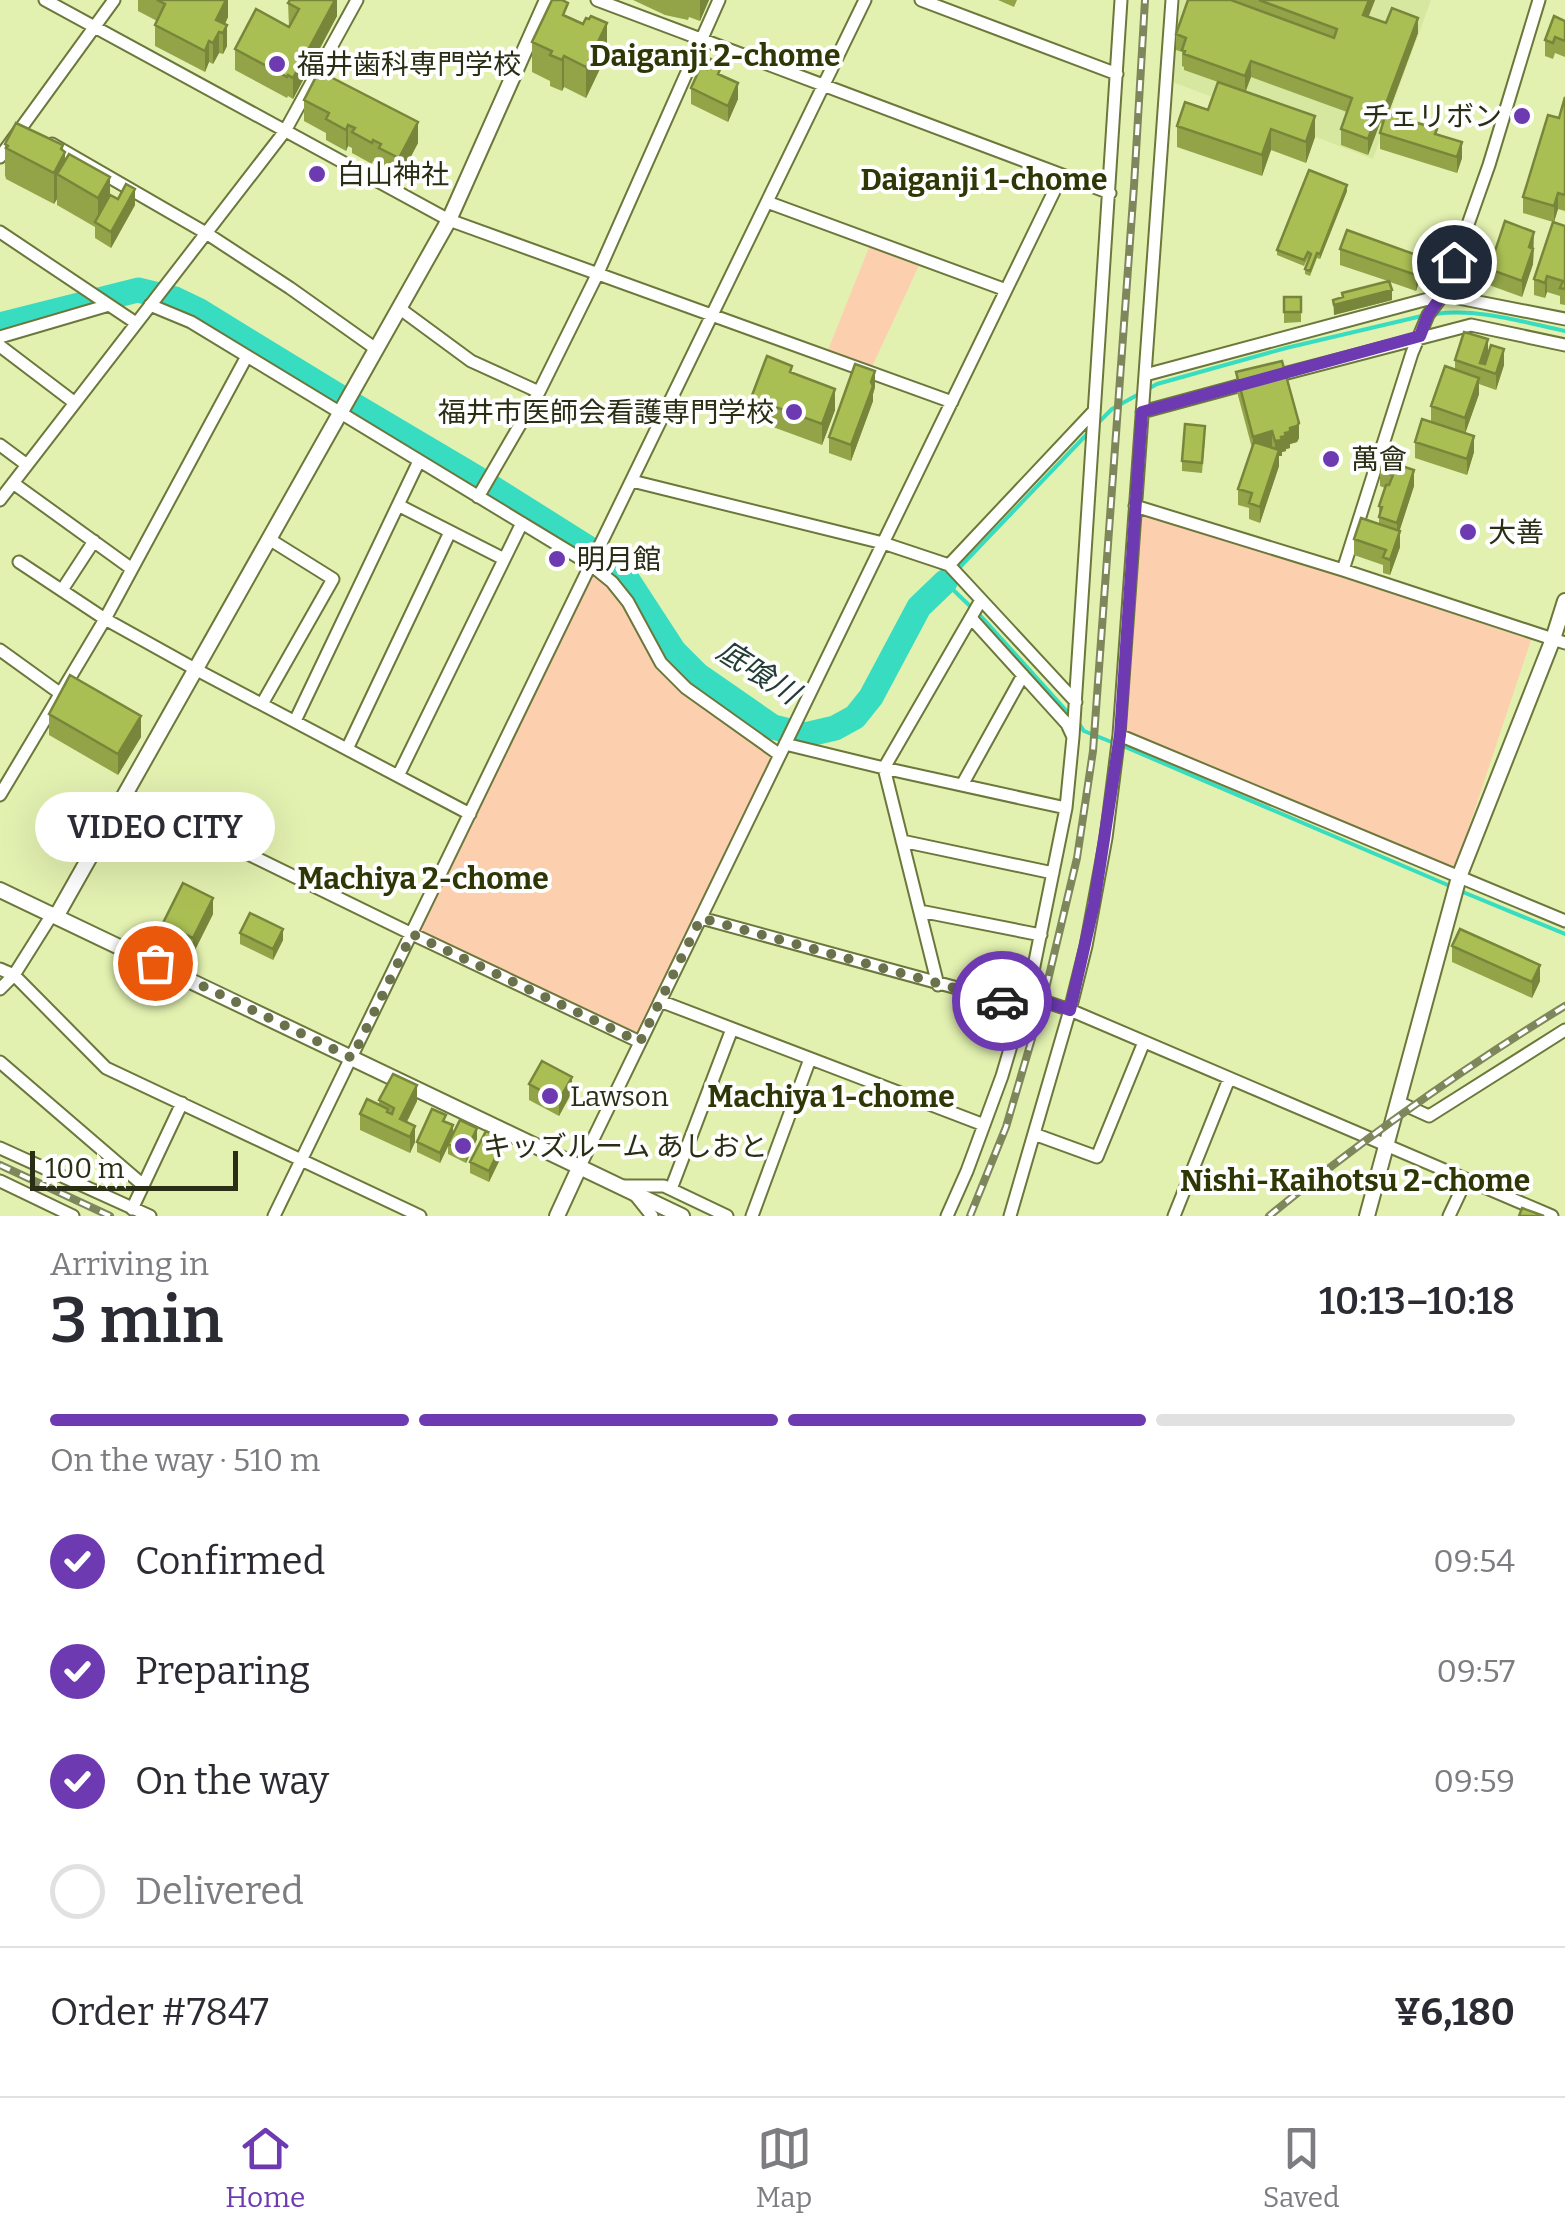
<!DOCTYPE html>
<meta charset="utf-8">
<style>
:root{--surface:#fff;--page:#f2f2f3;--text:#2b2b33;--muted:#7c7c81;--line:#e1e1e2;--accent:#6d3ab1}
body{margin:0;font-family:Bitter,"Noto Sans JP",serif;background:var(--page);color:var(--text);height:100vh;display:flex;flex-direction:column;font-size:38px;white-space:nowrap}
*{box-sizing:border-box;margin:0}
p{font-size:32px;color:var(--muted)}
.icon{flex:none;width:55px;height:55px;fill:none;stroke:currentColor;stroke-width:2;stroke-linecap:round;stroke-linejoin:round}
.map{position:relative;height:1216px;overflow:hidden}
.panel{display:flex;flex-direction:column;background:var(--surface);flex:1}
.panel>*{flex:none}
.scale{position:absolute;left:30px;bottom:25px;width:208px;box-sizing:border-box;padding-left:10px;border:5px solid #292e14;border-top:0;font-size:28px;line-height:35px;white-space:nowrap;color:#292e14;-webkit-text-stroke:8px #fff;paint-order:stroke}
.pin{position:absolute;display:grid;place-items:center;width:85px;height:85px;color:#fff;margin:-42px;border:5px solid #fff;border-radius:50%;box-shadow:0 2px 10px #0007}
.courier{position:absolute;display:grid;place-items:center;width:100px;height:100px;margin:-50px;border:8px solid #6d3ab1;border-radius:50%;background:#fff;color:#222;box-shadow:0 2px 12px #0007}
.bubble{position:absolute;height:70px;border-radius:35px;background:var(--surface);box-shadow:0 10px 40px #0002;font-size:32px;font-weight:600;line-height:70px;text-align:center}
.headline em{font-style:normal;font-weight:600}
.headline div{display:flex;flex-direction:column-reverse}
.headline{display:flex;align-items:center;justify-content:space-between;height:170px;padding:0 50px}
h1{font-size:65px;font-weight:600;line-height:75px}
.bar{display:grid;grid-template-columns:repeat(4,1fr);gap:15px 10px;align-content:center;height:120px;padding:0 50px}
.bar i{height:12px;border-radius:8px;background:var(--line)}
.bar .selected{background:var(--accent)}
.bar p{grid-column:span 4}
.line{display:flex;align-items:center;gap:25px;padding:0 50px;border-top:2px solid var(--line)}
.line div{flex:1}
ol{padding:0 50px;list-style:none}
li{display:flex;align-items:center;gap:30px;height:110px}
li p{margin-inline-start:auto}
li .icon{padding:10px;border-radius:50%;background:var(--accent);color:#fff;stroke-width:4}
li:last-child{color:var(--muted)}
li i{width:55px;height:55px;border:5px solid var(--line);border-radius:50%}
.menu{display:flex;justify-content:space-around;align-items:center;height:140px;border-top:2px solid var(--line);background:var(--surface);font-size:28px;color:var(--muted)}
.menu a{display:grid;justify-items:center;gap:5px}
.menu .selected{color:var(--accent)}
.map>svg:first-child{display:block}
.built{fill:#d6e79f}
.green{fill:#fcd0ae}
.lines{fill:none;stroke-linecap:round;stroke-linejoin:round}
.stream{stroke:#38dcc1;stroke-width:4}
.river{stroke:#38dcc1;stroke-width:25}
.minor-casing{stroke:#6b773b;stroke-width:15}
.tertiary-casing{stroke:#6b773b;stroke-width:18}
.minor{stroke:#fff;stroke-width:11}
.tertiary{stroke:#fff;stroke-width:14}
.rail-casing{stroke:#7d875b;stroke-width:8}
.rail{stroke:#fff;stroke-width:4;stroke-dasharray:11;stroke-linecap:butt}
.wall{fill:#92a447}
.shaded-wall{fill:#77863a}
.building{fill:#aabf53;stroke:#77863a;stroke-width:2.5}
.done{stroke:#6a724b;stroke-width:10;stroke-dasharray:0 18}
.route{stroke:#6d3ab1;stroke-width:12}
.poi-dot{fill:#6d3ab1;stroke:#fff;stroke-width:4}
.labels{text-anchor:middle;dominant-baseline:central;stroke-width:8;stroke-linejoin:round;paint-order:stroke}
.poi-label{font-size:28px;fill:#292e14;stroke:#fff;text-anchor:start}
.neighbourhood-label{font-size:30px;font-weight:bold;fill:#2f3706;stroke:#fff}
.water-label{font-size:30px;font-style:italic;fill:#233d37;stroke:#fff}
</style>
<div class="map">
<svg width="1565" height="1216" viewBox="0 0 1565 1216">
<rect width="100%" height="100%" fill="#e2f1b0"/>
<path class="built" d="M1180 0H1431L1373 159 1173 82Z"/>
<path class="green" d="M872 240 922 259 871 369 828 350Z
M1135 513 1336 574 1531 640 1455 869 1120 730Z
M591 565 628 602 669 671 780 755 640 1042 412 934Z"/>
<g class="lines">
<path class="stream" d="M1435 314C1478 308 1523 322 1565 331
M1097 424 1112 409 1157 384 1286 348 1426 315
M959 568 1090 431
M952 575 945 582 971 607
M978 613 1072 717
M1079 724 1084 731 1114 743
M1123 746 1450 886
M1458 890 1565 934"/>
<path class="river" d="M0 325 138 290 175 299 198 310 335 394 477 478 620 568 674 651 698 675 773 727 805 735 835 728 855 717 871 697 919 607 945 582"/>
<defs>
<path id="minor" d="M45 0 449 220 952 402
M597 0 1110 193
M921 0 1117 74
M52 144 206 233 290 288 376 349
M0 157 114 0
M767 202 1006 290
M0 232 136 323
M150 305 191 322 591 565 612 582 628 602 661 663 686 688 780 755
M399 308 471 361 539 392
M0 337 109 305
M0 346 75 403
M1145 375 1443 295 1565 319
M1272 377 1471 325 1565 345
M1142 412 1249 383
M0 445 27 465
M632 481 883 543 949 565 1076 702
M13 483 132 569
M478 497 539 392 597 275 719 0
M0 500 285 131 357 0
M398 505 504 559
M1135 506 1343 570 1565 643
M19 562 105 619 195 669 470 814
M949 565 1094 411
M1343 570 1412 353 1428 315 1443 295 1489 165 1539 0
M62 590 94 541
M0 650 61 694
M262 704 333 579 269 539
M295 721 419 461
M1119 735 1565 921
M1073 737 1121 0
M785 744 884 768 1066 808
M347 749 450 532
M398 776 522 523
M962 785 1023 675
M125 794 412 934 640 1042
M0 795 105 619 247 356
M902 841 1053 873
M920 911 1041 935
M701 918 1023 1006
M0 969 14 975 106 1068 420 1216
M938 985 884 768 981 600
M0 989 14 975 53 913
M1026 995 1070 1010 1552 1216
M660 1001 984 1125
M0 1062 143 1185
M1398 1102 1429 1116 1565 1030
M1034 1134 1097 1157 1144 1042
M0 1148 150 1216
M580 1166 1062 175
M0 1181 73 1216
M624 1186H664L727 1216
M671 1189 732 1029
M636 1196 652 1216
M132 1209 182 1103
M274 1216 865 0
M752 1216 810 1059
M947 1216 967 1171 1002 1076 1033 971 1066 808 1073 737 1067 724 971 618
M1010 1216 1070 1010 1086 946 1106 838 1119 735 1172 0
M1174 1216 1229 1079
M1449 1216 1466 1180"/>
<path id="tertiary" d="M0 890 682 1216
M57 915 449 220 547 0
M557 1216 580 1166
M1367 1216 1459 877 1553 639 1565 601"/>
</defs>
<use href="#minor" class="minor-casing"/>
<use href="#tertiary" class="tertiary-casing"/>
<use href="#minor" class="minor"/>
<use href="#tertiary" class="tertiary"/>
<defs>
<path id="rail" d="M0 1165 110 1216
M970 1216 1006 1127 1043 1001 1077 858 1093 751 1134 186 1145 0
M1269 1216C1363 1139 1462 1069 1565 1006"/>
</defs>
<use href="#rail" class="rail-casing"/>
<use href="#rail" class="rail"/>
</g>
<path class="wall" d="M138 0H228V17L225 24 227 46 223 54 219 53 213 64 209 62 205 72 155 46V25L157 21 138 11Z
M337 0V16L293 99 288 96 287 98 235 70V49L289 27 288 3Z
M633 0H709L700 21 689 17 688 20 665 15Z
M998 0H1017L1014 7Z
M1188 0H1375L1368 17 1418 33 1388 114 1437 134 1462 158 1457 173 1380 149V133L1383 124 1380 123 1368 155 1341 145V129L1347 112 1251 77 1246 91 1315 137 1306 163 1271 150 1262 176 1177 147V126L1208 110 1218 82 1184 70V67L1182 66V52L1176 50V34Z
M568 17 607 54 586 98 564 87 562 91 550 86V81L532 72V42Z
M1565 21V57L1555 53 1553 59 1545 56V40Z
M722 76 738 99 728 122 691 104V88Z
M1565 97V211L1558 209 1554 222 1565 226V305L1560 304V296L1547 292 1545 298 1534 295V279L1553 222 1523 213V197L1559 118Z
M304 100 418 143 399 179 379 169V164L373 161 372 164 352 153V148L348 146 346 151 326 140V133L304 121Z
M5 144 63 151 65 160 110 195 135 205 111 248 95 238V227L57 205V199L54 204 6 179 5 175Z
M1347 191 1320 259 1317 258 1310 276 1305 274V269L1309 258H1308L1304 266 1277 255V250Z
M1534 247 1533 264 1522 297 1489 285V269Z
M1340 249 1422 273 1416 291 1390 282 1392 300 1334 315 1333 300 1342 297V293L1388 281 1340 265Z
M1284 297H1301V322L1284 323Z
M1488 355 1504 365 1496 390 1479 384V394L1465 433 1474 452 1467 475 1415 458V442L1431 422V406L1455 369V360Z
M1236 372 1299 438 1297 442 1290 444V448L1286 449V451L1282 452V456H1279V466L1260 523 1249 519V508L1238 505V489L1252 448 1236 388Z
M792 373 835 410 822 445 751 419V398Z
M875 387 873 394V401L851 461 829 453V437Z
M1205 437 1202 473 1182 471V461Z
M1384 460 1414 486 1399 531 1400 547 1390 575 1383 573V565L1354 555V539L1379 524V506L1385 488 1380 486V471Z
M49 714 141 737 118 775 49 735Z
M213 914 193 954 163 939V923Z
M240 933 283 940 273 960 240 944Z
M1452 946 1540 981 1532 998 1452 962Z
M529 1084 572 1092 559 1116 529 1100Z
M379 1100 417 1101 407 1122 415 1142 410 1153 360 1130V1114L379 1105Z
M446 1122 453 1133 477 1139 466 1163 448 1154V1146L440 1163 417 1152V1142Z
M504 1151 489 1182 470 1173V1162Z"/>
<path class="shaded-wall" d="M226 0H228V17L221 32H219V53L213 64V43L216 20Z
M335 0H337V16L293 99V78Z
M700 0H709L700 21Z
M1369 0H1375L1363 31V15Z
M1418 18V33L1384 125V109Z
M607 23V54L586 98V67Z
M227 25V46L223 54V33Z
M209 41V62L205 72V51Z
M564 56V87L562 91V60Z
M1251 61V77L1245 92V76Z
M738 83V99L728 122V106Z
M1380 107V123L1368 155V139Z
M1315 116V137L1306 163V142Z
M418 122V143L399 179V158Z
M348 125V146L346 151V130Z
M1271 129V150L1262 176V155Z
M1462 142V158L1457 173V157Z
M63 145V156L65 152V179L57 174V199L54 204V173Z
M110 177V208L98 224V198Z
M1347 185V191L1320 259V254Z
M135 189V205L111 248V232Z
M1558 193V209L1554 222V206Z
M1534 232 1533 264 1522 297V281L1529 247Z
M1422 257V273L1416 291V275Z
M1547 276V292L1545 298V283Z
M1392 290V300L1334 315V305Z
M1488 339V355L1483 370 1480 363Z
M1504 349V365L1496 390V374Z
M875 371V387L873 394V401L851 461V445Z
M1479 378V394L1465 434V418Z
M835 389V410L822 445V424Z
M1299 423V438L1297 442 1290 444V448L1286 449V451L1282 452V456H1279V466L1260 523V507L1275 457V441Z
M1272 431V447L1253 452V437Z
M1474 436V452L1467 475V459Z
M1414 470V486L1397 539V523Z
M1400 531V547L1390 575V560Z
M141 716V737L118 775V754Z
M213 898V914L193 954V938Z
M283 929V940L273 960V949Z
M1540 965V981L1532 998V982Z
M572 1077V1092L559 1116V1100Z
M417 1085V1101L400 1135V1119Z
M453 1125V1136L440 1163V1153Z
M415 1126V1142L410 1153V1137Z
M477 1128V1139L466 1163V1152Z
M504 1140V1151L489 1182V1171Z"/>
<path class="building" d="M157 0H226L216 20 227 25 223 33 219 32 213 43 209 41 205 51 155 25 165 4Z
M290 0H335L293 78 288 75 287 77 235 49 256 9 289 27 299 9 288 3Z
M552 0H562L568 3 563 15 583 24 586 18 589 19 591 16 607 23 586 67 564 56 562 60 550 55 552 51 532 42Z
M1188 0H1231L1334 38 1337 29 1259 0H1369L1363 15 1386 23 1392 8 1418 18 1384 109 1380 107 1368 139 1341 129 1352 98 1251 61 1245 76 1184 54 1185 51 1182 50 1186 38 1176 34Z
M1554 16 1565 21V41L1555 37 1553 43 1545 40Z
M711 59 722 65 718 74 738 83 728 106 691 88 701 66 707 69Z
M319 71 418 122 399 158 379 148 381 144 373 140 372 143 352 132 355 128 348 125 346 130 326 119 329 113 304 100Z
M1218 82 1315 116 1306 142 1271 129 1262 155 1177 126 1185 102 1208 110Z
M1565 97V195L1558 193 1554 206 1523 197 1548 115 1559 118Z
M1386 113 1437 129 1435 134 1462 142 1457 157 1380 133Z
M16 123 63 145 61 149 65 152 54 173 6 148 8 146 5 144Z
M69 154 110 177 98 198 57 174Z
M1309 170 1347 185 1320 254 1317 253 1310 271 1305 269 1311 254 1308 252 1304 260 1277 250Z
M126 184 135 189 111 232 95 222 110 195 118 199Z
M1505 221 1534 232 1529 247 1533 249 1522 281 1489 269Z
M1553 222 1565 226V289L1560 288 1563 281 1547 276 1545 283 1534 279Z
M1347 230 1422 257 1416 275 1340 249Z
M1389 281 1392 290 1334 305 1333 300 1343 297 1342 293Z
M1284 297H1301V312H1284Z
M1464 332 1488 339 1480 363 1485 364 1491 345 1504 349 1496 374 1455 360Z
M767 356 792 366 790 372 835 389 822 424 751 398Z
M1282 361 1299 423 1297 426 1290 428V432L1285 433 1286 436 1281 437 1282 440 1275 441 1272 431 1253 437 1236 372Z
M855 364 875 371 871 382 873 386 851 445 829 437Z
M1445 366 1479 378 1465 418 1431 406Z
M1422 419 1474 436 1467 459 1415 442Z
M1185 424 1205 426 1202 463 1182 461Z
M1254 442 1279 450 1260 507 1249 503 1252 493 1238 489Z
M1384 460 1414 470 1397 523 1379 517 1382 507 1379 506 1386 485H1389L1393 475 1380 471Z
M1361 518 1400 531 1390 560 1383 557 1386 550 1354 539Z
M70 675 141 716 118 754 49 714Z
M183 883 213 898 193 938 163 923Z
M250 913 283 929 273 949 240 933Z
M1460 929 1540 965 1532 982 1452 946Z
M542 1061 572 1077 559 1100 529 1084Z
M393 1074 417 1085 400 1119 415 1126 410 1137 360 1114 367 1099 388 1109 387 1112 392 1114 394 1108 379 1100Z
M432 1109 446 1115 443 1121 453 1125 440 1153 417 1142Z
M460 1120 477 1128 466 1152 448 1144Z
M486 1131 504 1140 489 1171 470 1162Z
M1522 1208 1544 1216H1519Z"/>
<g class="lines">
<path class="done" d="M155 963 352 1058 412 934 640 1042 701 918 1002 1001"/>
<path class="route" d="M1002 1001 1023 1006 1026 995 1070 1010 1094 904 1120 735 1142 412 1420 336 1428 315 1443 294 1454 262"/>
</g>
<g class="poi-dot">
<circle cx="277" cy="64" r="10"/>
<circle cx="1522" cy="116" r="10"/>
<circle cx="317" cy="174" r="10"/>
<circle cx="794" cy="412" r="10"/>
<circle cx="1331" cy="459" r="10"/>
<circle cx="1468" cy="532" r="10"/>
<circle cx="557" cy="559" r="10"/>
<circle cx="550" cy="1096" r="10"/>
<circle cx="463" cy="1146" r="10"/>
</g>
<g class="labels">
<g class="poi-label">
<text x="297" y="64">福井歯科専門学校</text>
<text x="1502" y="116" text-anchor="end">チェリボン</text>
<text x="337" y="174">白山神社</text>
<text x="774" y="412" text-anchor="end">福井市医師会看護専門学校</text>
<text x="1351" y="459">萬會</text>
<text x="1488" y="532">大善</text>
<text x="577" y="559">明月館</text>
<text x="570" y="1096">Lawson</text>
<text x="483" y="1146">キッズルーム あしおと</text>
</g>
<g class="neighbourhood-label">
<text x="715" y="56">Daiganji 2-chome</text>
<text x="984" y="180">Daiganji 1-chome</text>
<text x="423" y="879">Machiya 2-chome</text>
<text x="831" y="1097">Machiya 1-chome</text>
<text x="1355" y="1181">Nishi-Kaihotsu 2-chome</text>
</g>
<g class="water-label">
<text transform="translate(758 672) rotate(33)">底喰川</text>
</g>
</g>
</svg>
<div class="scale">100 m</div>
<div class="pin" style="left:155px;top:963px;background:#ea580c"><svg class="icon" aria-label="bag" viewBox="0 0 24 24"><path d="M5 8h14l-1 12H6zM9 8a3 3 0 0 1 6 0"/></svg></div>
<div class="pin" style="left:1454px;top:262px;background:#1f2937"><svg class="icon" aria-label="home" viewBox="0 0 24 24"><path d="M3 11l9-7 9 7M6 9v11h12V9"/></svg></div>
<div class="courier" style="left:1002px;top:1001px"><svg class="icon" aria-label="car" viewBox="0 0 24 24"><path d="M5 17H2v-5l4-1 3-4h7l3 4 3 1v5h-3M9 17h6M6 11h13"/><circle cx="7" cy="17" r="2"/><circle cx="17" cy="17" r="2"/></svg></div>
<div class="bubble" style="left:35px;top:792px;width:240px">VIDEO CITY</div>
</div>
<section class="panel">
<div class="headline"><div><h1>3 min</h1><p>Arriving in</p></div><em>10:13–10:18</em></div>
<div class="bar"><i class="selected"></i><i class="selected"></i><i class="selected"></i><i></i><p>On the way · 510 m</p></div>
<ol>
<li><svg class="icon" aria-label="check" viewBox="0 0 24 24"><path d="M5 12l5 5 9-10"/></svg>Confirmed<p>09:54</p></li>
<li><svg class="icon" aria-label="check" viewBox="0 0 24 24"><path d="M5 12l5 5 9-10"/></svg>Preparing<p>09:57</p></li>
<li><svg class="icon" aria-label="check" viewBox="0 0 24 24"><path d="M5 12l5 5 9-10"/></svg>On the way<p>09:59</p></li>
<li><i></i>Delivered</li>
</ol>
<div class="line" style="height:130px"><div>Order #7847</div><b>¥6,180</b></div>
</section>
<nav class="menu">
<a class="selected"><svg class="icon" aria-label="home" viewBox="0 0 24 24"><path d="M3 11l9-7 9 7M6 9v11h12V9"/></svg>Home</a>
<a><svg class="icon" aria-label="map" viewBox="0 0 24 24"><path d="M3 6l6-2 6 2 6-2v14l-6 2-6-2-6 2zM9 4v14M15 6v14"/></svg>Map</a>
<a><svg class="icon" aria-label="saved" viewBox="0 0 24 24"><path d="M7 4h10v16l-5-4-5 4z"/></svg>Saved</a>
</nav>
